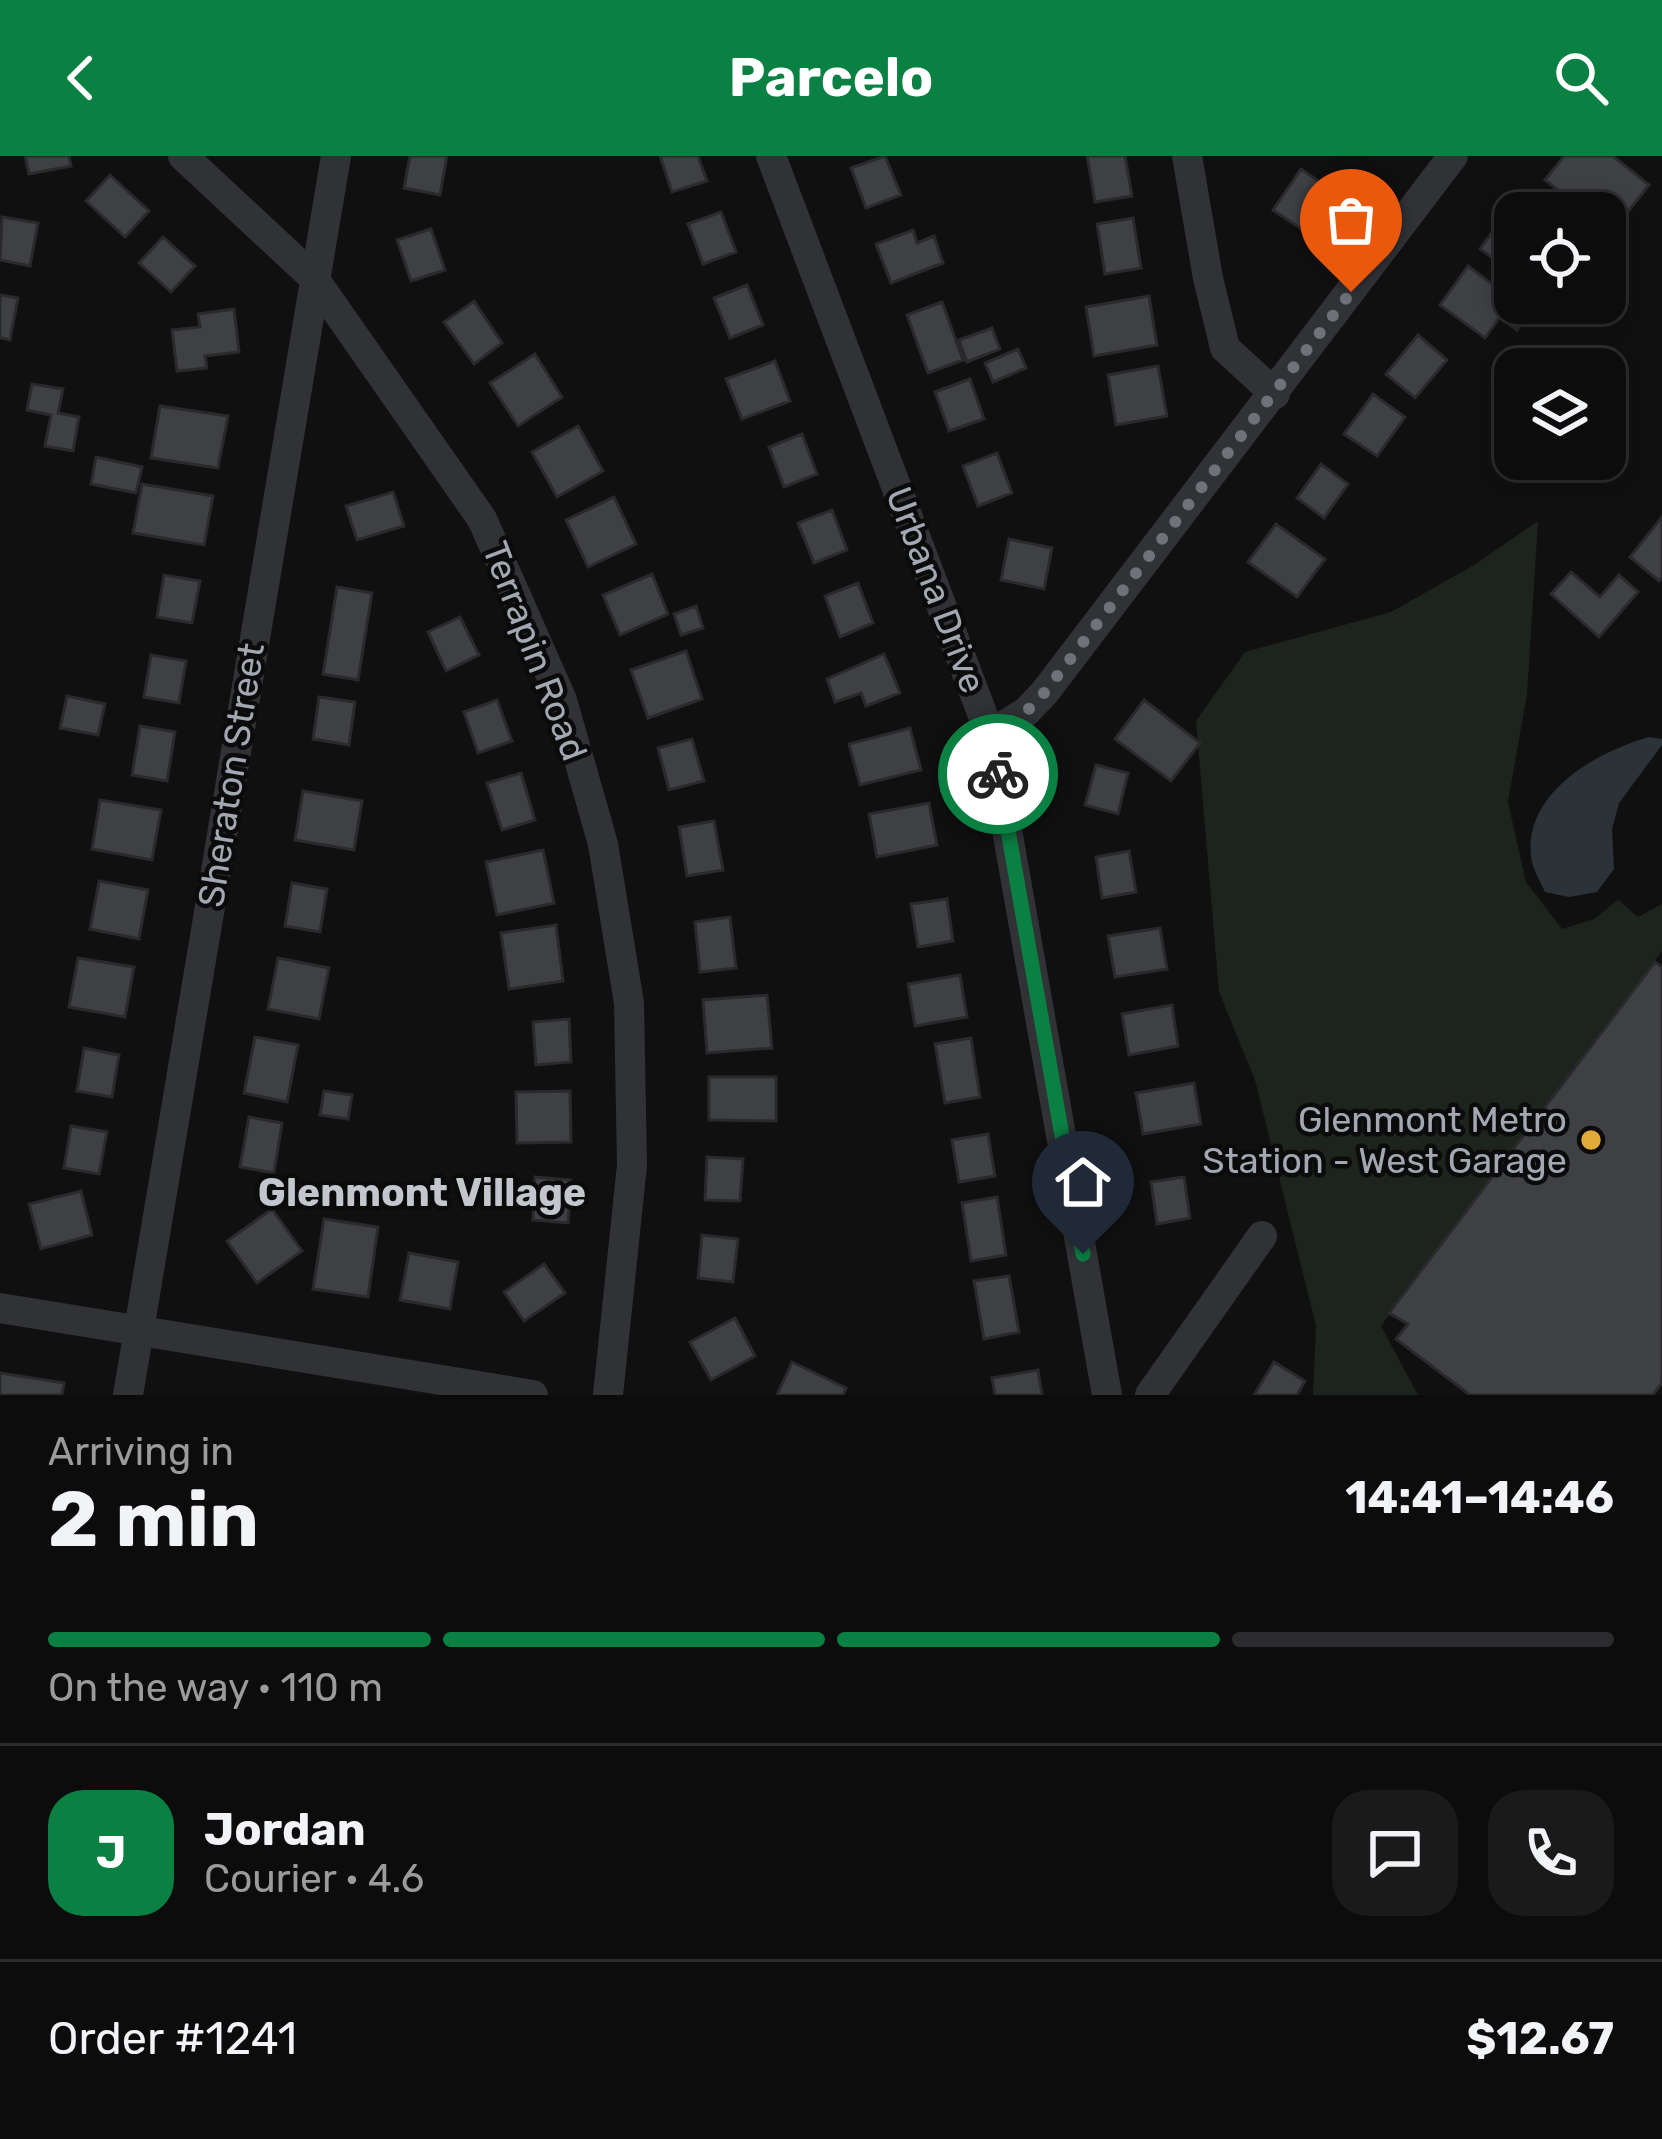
<!DOCTYPE html>
<meta charset="utf-8">
<style>
:root{--surface:#0c0c0d;--page:#1a1a1b;--text:#f1f3f6;--muted:#9a9b9d;--line:#2c2c2e;--accent:#0b8043}
body{margin:0;font-family:Rubik,sans-serif;background:var(--page);color:var(--text);height:100vh;display:flex;flex-direction:column;font-size:45px;white-space:nowrap}
*{box-sizing:border-box;margin:0}
p{font-size:39px;color:var(--muted)}
.icon{flex:none;width:66px;height:66px;fill:none;stroke:currentColor;stroke-width:2;stroke-linecap:round;stroke-linejoin:round}
.map{position:relative;height:1239px;overflow:hidden}
.sheet{display:flex;flex-direction:column;background:var(--surface);flex:1}
.sheet>*{flex:none}
.controls{position:absolute;left:1494px;top:36px;display:grid;gap:24px}
.controls a{display:grid;place-items:center;width:132px;height:132px;border-radius:24px;background:var(--surface);box-shadow:0 6px 18px #0003,0 0 0 3px var(--line);font-size:60px}
.pin{position:absolute;display:grid;place-items:center;width:102px;height:102px;color:#fff;margin:-123px -51px;border-radius:50% 50% 50% 0;rotate:-45deg;box-shadow:0 0 12px #0007}
.pin .icon{rotate:45deg}
.courier{position:absolute;display:grid;place-items:center;width:120px;height:120px;margin:-60px;border:9px solid #0b8043;border-radius:50%;background:#fff;color:#222;box-shadow:0 3px 15px #0007}
.overview em{font-style:normal;font-weight:700}
.overview div{display:flex;flex-direction:column-reverse}
.overview{display:flex;align-items:center;justify-content:space-between;height:204px;padding:0 48px}
h1{font-size:78px;font-weight:700;line-height:90px}
.bar{display:grid;grid-template-columns:repeat(4,1fr);gap:18px 12px;align-content:center;height:144px;padding:0 48px}
.bar i{height:15px;border-radius:9px;background:var(--line)}
.bar .on{background:var(--accent)}
.bar p{grid-column:span 4}
.line{display:flex;align-items:center;gap:30px;padding:0 48px;border-top:3px solid var(--line)}
.line div{flex:1}
.round{display:grid;place-items:center;flex:none;width:126px;height:126px;border-radius:36px;background:var(--page)}
header{display:flex;justify-content:space-between;align-items:center;height:156px;padding:0 48px;background:var(--accent);color:#fff;font-size:54px;font-weight:700}
.map>svg:first-child{display:block}
.green{fill:#1d231d}
.water{fill:#2b3238}
.building{fill:#3f4044;stroke:#2a2a2d;stroke-width:3}
.lines{fill:none;stroke-linecap:round;stroke-linejoin:round}
.minor{stroke:#313236;stroke-width:30}
.done{stroke:#6f7279;stroke-width:12;stroke-dasharray:0 21.6}
.route{stroke:#0b8043;stroke-width:15}
.poi-dot{fill:#e1a938;stroke:#0b0b0c;stroke-width:4.5}
.labels{text-anchor:middle;dominant-baseline:central;stroke-width:9;stroke-linejoin:round;paint-order:stroke}
.street-label{font-size:36px;fill:#a2a7b1;stroke:#0b0b0c}
.poi-label{font-size:36px;fill:#a2a7b1;stroke:#0b0b0c;text-anchor:end}
.neighbourhood-label{font-size:39px;font-weight:bold;fill:#c3c6cd;stroke:#0b0b0c}
</style>
<header><svg class="icon" aria-label="back" viewBox="0 0 24 24"><path d="M15 5l-7 7 7 7"/></svg>Parcelo<svg class="icon" aria-label="search" viewBox="0 0 24 24"><circle cx="10" cy="10" r="6"/><path d="M15 15l6 6"/></svg></header>
<div class="map">
<svg width="1662" height="1239" viewBox="0 0 1662 1239">
<rect width="100%" height="100%" fill="#101011"/>
<path class="green" d="M1538 365 1527 538 1508 646 1526 726 1562 773 1594 763 1618 744 1638 761 1662 748V795L1381 1170 1418 1239H1313L1316 1170 1255 924 1219 836 1196 565 1245 496 1391 456 1474 409Z"/>
<path class="water" d="M1649 581 1662 583V589L1619 647 1612 673 1614 713 1597 736 1569 741 1545 736C1540 725 1532 712 1531 700 1524 637 1596 596 1649 581Z"/>
<path class="building" d="M25 0H69L71 10 29 18Z
M410 0H447L440 39 404 32Z
M660 0H698L707 25 672 36Z
M885 0 901 39 866 52 851 12Z
M1087 0H1125L1132 40 1095 46Z
M1564 0H1613L1649 29 1612 76 1605 71V57H1588L1545 24Z
M1301 13 1333 35 1306 76 1273 54Z
M110 19 149 55 125 81 86 45Z
M1515 44 1533 57H1515V108L1510 114 1480 93Z
M721 56 736 96 703 108 688 68Z
M2 61 38 67 30 110 0 104Z
M1133 62 1141 112 1105 118 1097 68Z
M431 73 445 114 411 125 397 84Z
M913 74 917 87 934 80 943 107 891 127 876 88Z
M163 81 195 110 171 136 139 107Z
M1468 110 1530 156 1517 174 1500 161 1485 182 1440 149Z
M747 129 763 169 730 182 714 142Z
M0 139 18 142 10 184 0 182Z
M1149 140 1157 189 1094 200 1086 151Z
M474 145 502 187 474 208 444 166Z
M942 146 963 204 928 217 907 159Z
M234 153 239 196 205 200 207 212 177 215 172 174 200 171 198 158Z
M992 172 1000 193 967 206 959 184Z
M1418 179 1447 204 1415 242 1386 218Z
M1018 193 1026 212 993 226 985 207Z
M535 198 562 241 518 270 490 227Z
M775 205 790 245 742 263 726 223Z
M1158 210 1167 260 1116 269 1108 219Z
M970 223 984 263 949 275 935 236Z
M32 228 63 233 58 257 79 261 73 295 45 290 51 259 27 254Z
M1373 238 1405 261 1377 300 1344 278Z
M160 250 228 260 218 312 151 302Z
M578 270 603 315 557 341 532 296Z
M802 278 817 318 784 331 769 291Z
M997 297 1012 337 978 350 963 310Z
M96 301 142 311 136 337 91 328Z
M1321 308 1348 328 1324 362 1297 342Z
M142 328 213 340 204 389 133 377Z
M393 336 404 370 357 384 346 350Z
M614 341 636 388 588 411 566 364Z
M832 354 847 394 814 407 798 367Z
M1662 361V422L1659 425 1630 401Z
M1276 368 1325 403 1297 441 1248 406Z
M1009 383 1052 392 1044 433 1001 424Z
M1571 416 1600 441 1619 419 1638 436 1599 481 1551 438Z
M652 418 668 458 620 479 603 439Z
M164 419 200 425 192 467 157 461Z
M858 427 873 467 840 481 825 440Z
M337 431 372 437 358 524 323 518Z
M696 450 703 472 681 479 674 458Z
M460 461 479 499 446 515 428 476Z
M686 495 702 543 648 562 631 514Z
M884 498 900 537 866 550 861 537 835 546 827 523Z
M151 499 186 505 179 547 144 541Z
M67 540 105 548 98 579 60 572Z
M319 541 355 546 349 589 313 583Z
M497 544 512 585 478 597 464 556Z
M1144 544 1200 587 1171 625 1115 583Z
M140 570 175 576 167 625 132 619Z
M910 572 921 614 860 629 849 588Z
M692 583 704 625 669 634 658 592Z
M1096 609 1128 617 1118 658 1085 649Z
M521 617 535 664 502 674 487 627Z
M303 635 362 645 354 694 295 684Z
M100 644 161 654 152 704 92 693Z
M929 647 937 689 877 701 869 658Z
M714 665 723 714 687 720 679 671Z
M543 694 554 747 497 759 486 706Z
M1129 695 1136 736 1102 742 1096 701Z
M99 725 148 734 139 783 90 773Z
M292 727 327 733 320 776 285 770Z
M947 743 953 785 918 791 911 748Z
M730 761 736 812 700 816 695 766Z
M556 769 563 825 509 833 501 777Z
M1160 772 1167 813 1115 821 1108 780Z
M78 802 134 811 125 861 69 851Z
M278 802 329 812 319 863 268 853Z
M1655 806 1662 811V1227L1653 1239H1470L1396 1183 1408 1168 1389 1157Z
M960 819 967 861 915 870 908 828Z
M767 839 772 892 707 897 703 844Z
M1172 849 1178 890 1129 899 1122 858Z
M569 863 571 906 536 909 533 866Z
M255 881 298 889 287 946 244 937Z
M971 882 980 941 945 947 935 888Z
M84 892 119 899 112 941 77 935Z
M709 921H776V965L709 964Z
M1194 927 1201 968 1143 978 1136 937Z
M324 935 352 939 348 963 320 959Z
M570 935 571 986 517 987 516 936Z
M249 961 282 967 274 1017 240 1011Z
M71 970 107 976 99 1018 64 1012Z
M988 978 995 1020 959 1026 952 984Z
M707 1001 743 1003 740 1045 705 1044Z
M535 1021 571 1024 568 1067 533 1064Z
M1184 1021 1190 1062 1157 1068 1151 1026Z
M81 1035 92 1079 41 1093 29 1048Z
M997 1041 1006 1099 971 1105 962 1047Z
M272 1053 302 1095 257 1127 227 1085Z
M324 1063 378 1071 368 1141 313 1133Z
M702 1079 738 1083 733 1126 698 1122Z
M409 1097 458 1106 450 1153 400 1144Z
M544 1108 565 1137 524 1165 504 1136Z
M1009 1120 1019 1176 984 1183 974 1125Z
M735 1162 755 1200 711 1224 690 1186Z
M792 1206 846 1232 843 1239H777Z
M1274 1206 1305 1225 1297 1239H1254Z
M1038 1214 1042 1239H995L992 1222Z
M0 1217 64 1227 62 1239H0Z"/>
<g class="lines">
<path class="minor" d="M183 0 313 121 482 363 562 544 603 688 629 847 632 1009 608 1239
M771 0 990 578 1107 1239
M1187 0 1208 122 1225 192 1275 238
M990 578 1026 556 1045 536 1453 0
M0 1152 533 1239
M128 1239 336 0
M1150 1239 1262 1080"/>
</g>
<g class="lines">
<path class="done" d="M998 618 991 578 1026 556 1045 536 1351 136"/>
<path class="route" d="M998 618 1083 1098"/>
</g>
<circle class="poi-dot" cx="1591" cy="984" r="12"/>
<g class="labels">
<g class="street-label">
<text transform="translate(936 434) rotate(69)">Urbana Drive</text>
<text transform="translate(535 495) rotate(69)">Terrapin Road</text>
<text transform="translate(231 619) rotate(-81)">Sheraton Street</text>
</g>
<g class="poi-label">
<text x="1567" y="963">Glenmont Metro<tspan x="1567" dy="41">Station - West Garage</tspan></text>
</g>
<g class="neighbourhood-label">
<text x="422" y="1037">Glenmont Village</text>
</g>
</g>
</svg>
<div class="controls">
<a><svg class="icon" aria-label="locate" viewBox="0 0 24 24"><circle cx="12" cy="12" r="6"/><path d="M12 2v4M12 18v4M2 12h4M18 12h4"/></svg></a>
<a><svg class="icon" aria-label="layers" viewBox="0 0 24 24"><path d="M12 4l9 5-9 5-9-5zM3 14l9 5 9-5"/></svg></a>
</div>
<div class="pin" style="left:1351px;top:136px;background:#ea580c"><svg class="icon" aria-label="bag" viewBox="0 0 24 24"><path d="M5 8h14l-1 12H6zM9 8a3 3 0 0 1 6 0"/></svg></div>
<div class="pin" style="left:1083px;top:1098px;background:#1f2937"><svg class="icon" aria-label="home" viewBox="0 0 24 24"><path d="M3 11l9-7 9 7M6 9v11h12V9"/></svg></div>
<div class="courier" style="left:998px;top:618px"><svg class="icon" aria-label="bike" viewBox="0 0 24 24"><circle cx="6" cy="16" r="4"/><circle cx="18" cy="16" r="4"/><path d="M6 16l4-8h5l3 8M10 8l3 8H6M13 5h3"/></svg></div>
</div>
<section class="sheet">
<div class="overview"><div><h1>2 min</h1><p>Arriving in</p></div><em>14:41–14:46</em></div>
<div class="bar"><i class="on"></i><i class="on"></i><i class="on"></i><i></i><p>On the way · 110 m</p></div>
<div class="line" style="height:216px"><b class="round" style="background:var(--accent);color:#fff">J</b><div><b>Jordan</b><p>Courier · 4.6</p></div><a class="round"><svg class="icon" aria-label="chat" viewBox="0 0 24 24"><path d="M4 5h16v11H9l-5 4z"/></svg></a><a class="round"><svg class="icon" aria-label="phone" viewBox="0 0 24 24"><path d="M5 4h4l2 5-3 2q2 4 5 5l2-3 5 2v4C11 20 4 13 5 4z"/></svg></a></div>
<div class="line" style="height:156px"><div>Order #1241</div><b>$12.67</b></div>
</section>
